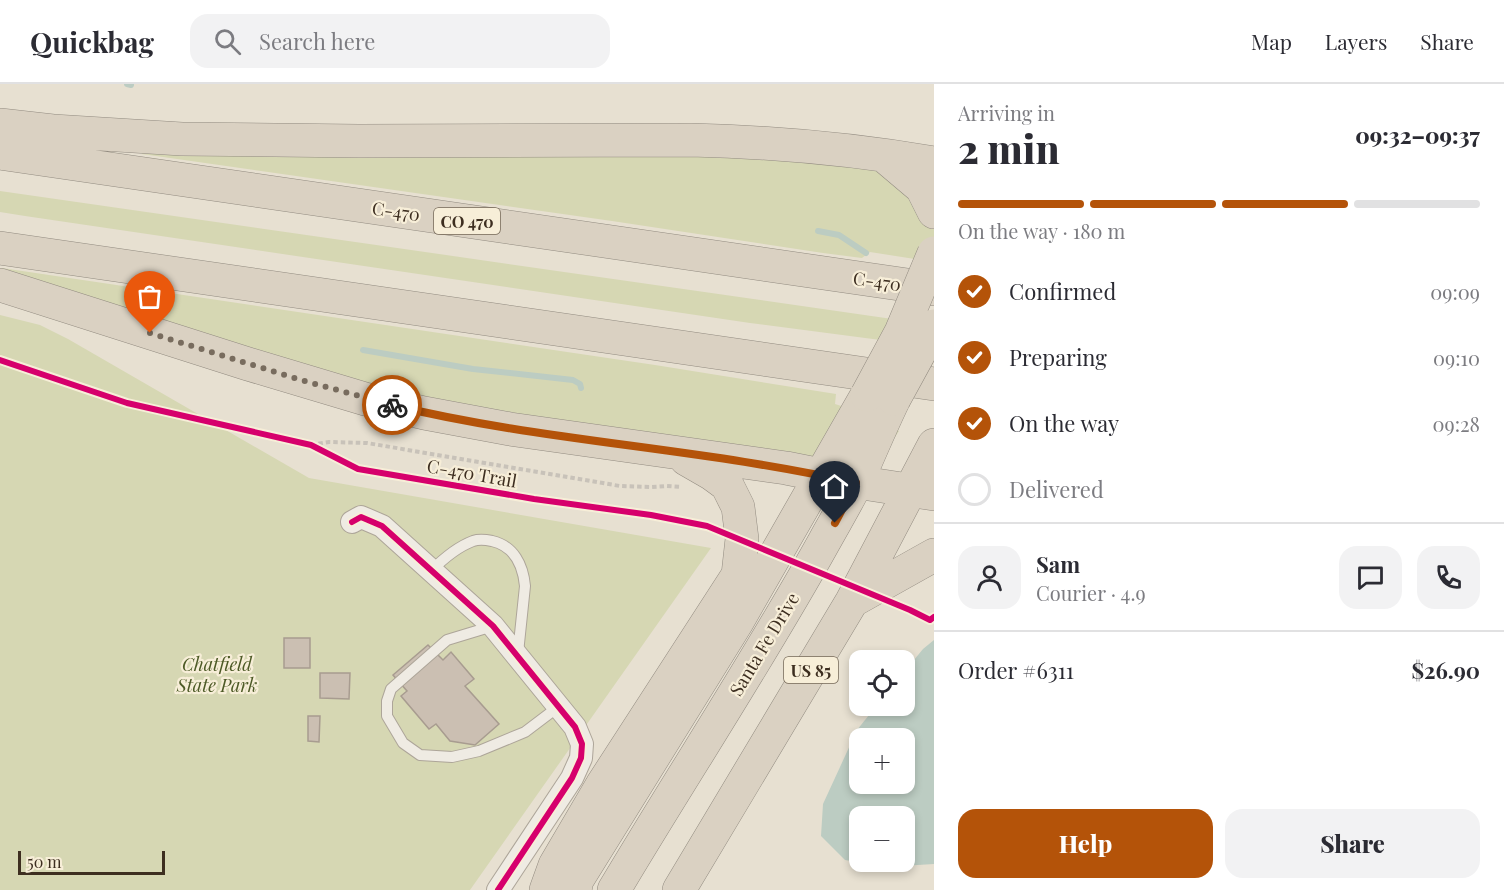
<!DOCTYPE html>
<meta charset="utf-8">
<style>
:root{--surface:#fff;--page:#f2f2f3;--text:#2b2b33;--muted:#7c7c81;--line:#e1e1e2;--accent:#b45309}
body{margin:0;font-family:"Playfair Display",serif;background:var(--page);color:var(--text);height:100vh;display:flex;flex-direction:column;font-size:22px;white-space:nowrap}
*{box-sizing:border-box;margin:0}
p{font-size:20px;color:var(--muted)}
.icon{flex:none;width:33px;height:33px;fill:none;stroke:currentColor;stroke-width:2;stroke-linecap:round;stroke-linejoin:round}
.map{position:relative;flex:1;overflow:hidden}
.drawer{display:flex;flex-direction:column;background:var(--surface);width:570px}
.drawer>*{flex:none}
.controls{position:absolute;left:849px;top:566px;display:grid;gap:12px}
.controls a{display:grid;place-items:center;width:66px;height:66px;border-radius:12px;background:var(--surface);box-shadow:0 3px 9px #0003;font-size:30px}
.scale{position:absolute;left:18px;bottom:15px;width:147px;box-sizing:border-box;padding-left:6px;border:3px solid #3d2e20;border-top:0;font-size:16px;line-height:21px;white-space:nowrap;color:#3d2e20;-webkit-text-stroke:4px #f7eed8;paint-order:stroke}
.pin{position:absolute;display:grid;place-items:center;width:51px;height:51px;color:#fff;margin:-62px -26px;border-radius:50% 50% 50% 0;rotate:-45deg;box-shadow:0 0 6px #0007}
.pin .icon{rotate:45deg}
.courier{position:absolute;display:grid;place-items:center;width:60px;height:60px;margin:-30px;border:4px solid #b45309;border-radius:50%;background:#fff;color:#222;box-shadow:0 2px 8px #0007}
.overview em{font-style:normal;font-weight:800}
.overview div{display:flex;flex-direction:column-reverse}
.overview{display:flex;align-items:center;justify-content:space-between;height:102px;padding:0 24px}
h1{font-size:39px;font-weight:800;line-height:45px}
.bar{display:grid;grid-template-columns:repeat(4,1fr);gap:9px 6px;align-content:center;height:72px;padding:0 24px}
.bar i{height:8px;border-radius:4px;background:var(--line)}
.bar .on{background:var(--accent)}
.bar p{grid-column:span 4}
.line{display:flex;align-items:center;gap:15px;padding:0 24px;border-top:2px solid var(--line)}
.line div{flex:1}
.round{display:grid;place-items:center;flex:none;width:63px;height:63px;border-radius:18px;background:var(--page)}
ol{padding:0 24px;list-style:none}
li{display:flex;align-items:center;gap:18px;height:66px}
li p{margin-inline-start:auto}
li .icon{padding:6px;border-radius:50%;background:var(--accent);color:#fff;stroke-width:4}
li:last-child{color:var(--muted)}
li i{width:33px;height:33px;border:3px solid var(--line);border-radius:50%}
.cta{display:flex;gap:12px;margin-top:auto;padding:12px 24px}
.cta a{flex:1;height:69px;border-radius:18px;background:var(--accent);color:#fff;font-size:24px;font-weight:800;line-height:69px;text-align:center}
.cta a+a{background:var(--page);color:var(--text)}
header{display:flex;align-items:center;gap:36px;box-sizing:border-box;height:84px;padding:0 30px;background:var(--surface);border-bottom:2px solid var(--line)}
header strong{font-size:28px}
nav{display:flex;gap:33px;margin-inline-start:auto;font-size:21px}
.search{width:420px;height:54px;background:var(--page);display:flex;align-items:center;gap:15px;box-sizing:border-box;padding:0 21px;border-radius:18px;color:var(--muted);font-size:22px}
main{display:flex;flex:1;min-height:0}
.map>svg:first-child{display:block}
.green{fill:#d6d7b3}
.water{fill:#bcccc2;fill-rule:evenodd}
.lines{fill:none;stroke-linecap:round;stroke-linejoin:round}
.stream{stroke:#bcccc2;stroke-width:6}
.building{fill:#cbbfb2;stroke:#a89c90;stroke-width:1.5}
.lane-casing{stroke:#ada599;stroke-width:12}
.street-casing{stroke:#ada599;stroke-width:24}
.highway-casing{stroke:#928b80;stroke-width:34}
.path{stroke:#c8c2b9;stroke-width:4;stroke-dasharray:4.5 3;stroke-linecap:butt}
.lane{stroke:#efebe3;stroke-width:10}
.street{stroke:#efebe3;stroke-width:22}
.highway{stroke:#dad1c2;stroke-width:33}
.highway-bridge-casing{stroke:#928b80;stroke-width:34;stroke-linecap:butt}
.highway-bridge{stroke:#dad1c2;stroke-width:33}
.cycleway-casing{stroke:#f7eed8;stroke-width:10}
.cycleway{stroke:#d6006c;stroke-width:6}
.done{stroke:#786c5e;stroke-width:6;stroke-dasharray:0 10.8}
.route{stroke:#b45309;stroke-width:8}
.labels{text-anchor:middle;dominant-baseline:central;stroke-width:4.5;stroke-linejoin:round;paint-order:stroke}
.shield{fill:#f7eed8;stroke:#756857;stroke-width:1.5}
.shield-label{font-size:16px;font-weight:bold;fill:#3d2e20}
.street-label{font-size:18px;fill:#3d2e20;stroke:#f7eed8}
.park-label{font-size:18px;font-style:italic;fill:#4d5a26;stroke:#f7eed8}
</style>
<header>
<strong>Quickbag</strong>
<div class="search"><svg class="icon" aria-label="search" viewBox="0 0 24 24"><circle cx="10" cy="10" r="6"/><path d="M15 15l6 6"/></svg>Search here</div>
<nav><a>Map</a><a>Layers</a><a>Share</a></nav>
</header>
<main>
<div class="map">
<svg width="934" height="806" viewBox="0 0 934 806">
<rect width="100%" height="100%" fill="#e7e0d1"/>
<path class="green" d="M143 65 770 73 934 93V178L870 168 862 174 823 169 612 137 142 70Z
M0 107 934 241V263L750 239 25 132 0 128Z
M2 184 655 281 836 310 835 320 881 335 899 347 877 380 858 393 401 309 1 189Z
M0 231 40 241 68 255 309 394 711 464 470 806H0Z"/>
<path class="water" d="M934 556V780L885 783 845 776 821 752 823 720 857 646 877 621H904L905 587 923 565ZM860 654H904V699H860ZM860 732H904V777H860Z"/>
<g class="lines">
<path class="stream" d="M127 0 131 1
M818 147 839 151 866 169
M363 266 473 285 573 296 580 300 581 304"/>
</g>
<path class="building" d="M284 554H310V584H284Z
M428 561 443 576 451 568 474 595 465 602 499 640 475 661 450 657 436 640 429 645 401 612 407 607 393 591Z
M320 589H350L349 615 320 614Z
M308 632H320L319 658 308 657Z"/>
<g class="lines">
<defs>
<path id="lane" d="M431 487C443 475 457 463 473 457 479 455 487 456 492 457 514 462 523 481 525 502L518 569
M493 542 447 556 391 605 387 617V632L403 659 420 671 452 673 479 667 525 648 558 623"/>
<path id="street" d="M352 438 361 433 382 442 493 542 575 643 582 660 581 674 572 694 498 806"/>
<path id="highway" d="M0 41 53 47 182 55 359 57 691 56C773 58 853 65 934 79
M0 69 934 205
M883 71 922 104 934 128
M0 164 934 300
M0 201 248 280 365 315 424 329 510 345 786 384 856 398 934 410
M852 517 934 471
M546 806 555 781 602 701 738 491 742 455 738 423 727 401 712 390 686 375
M575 806 577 796 737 538 867 311
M614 806C683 690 758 577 824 458 835 438 847 418 857 398 869 370 881 342 894 315
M679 806 852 517 934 361"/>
</defs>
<use href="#lane" class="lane-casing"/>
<use href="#street" class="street-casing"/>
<use href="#highway" class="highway-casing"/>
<path class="path" d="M311 361 329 358 367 359 620 402 652 403 666 402 681 403"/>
<use href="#lane" class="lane"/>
<use href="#street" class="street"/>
<use href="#highway" class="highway"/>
<defs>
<path id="highway-bridge" d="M867 311 901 248 934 169
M894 315 934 242"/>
</defs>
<use href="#highway-bridge" class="highway-bridge-casing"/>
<use href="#highway-bridge" class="highway-bridge"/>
<defs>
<path id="cycleway" d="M0 276 127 319 311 361 358 385 534 415 651 431 707 442 910 526 930 536 934 533
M352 438 361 433 382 442 493 542 575 643 582 660 581 674 572 694 498 806"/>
</defs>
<use href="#cycleway" class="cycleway-casing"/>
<use href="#cycleway" class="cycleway"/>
</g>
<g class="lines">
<path class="done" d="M150 249 301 296 392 321"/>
<path class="route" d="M392 321C544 358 703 364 856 399L835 439"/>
</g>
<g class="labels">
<g class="shield">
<rect x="434" y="124" width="66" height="26" rx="4.5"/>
<rect x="784" y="573" width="54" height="26" rx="4.5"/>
</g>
<g class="shield-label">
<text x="467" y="137">CO 470</text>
<text x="811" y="586">US 85</text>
</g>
<g class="street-label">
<text transform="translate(396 127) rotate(8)">C-470</text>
<text transform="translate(877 197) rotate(8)">C-470</text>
<text transform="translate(472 389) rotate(10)">C-470 Trail</text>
<text transform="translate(764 560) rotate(-59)">Santa Fe Drive</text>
</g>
<g class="park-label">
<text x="217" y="580">Chatfield<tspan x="217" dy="21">State Park</tspan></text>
</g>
</g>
</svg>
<div class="controls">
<a><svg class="icon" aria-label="locate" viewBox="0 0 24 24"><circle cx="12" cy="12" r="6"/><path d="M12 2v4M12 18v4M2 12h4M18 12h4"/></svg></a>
<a>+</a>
<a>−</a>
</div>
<div class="scale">50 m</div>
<div class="pin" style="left:150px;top:249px;background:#ea580c"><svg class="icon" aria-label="bag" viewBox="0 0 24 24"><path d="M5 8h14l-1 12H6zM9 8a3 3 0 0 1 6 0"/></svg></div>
<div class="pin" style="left:835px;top:439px;background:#1f2937"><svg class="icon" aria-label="home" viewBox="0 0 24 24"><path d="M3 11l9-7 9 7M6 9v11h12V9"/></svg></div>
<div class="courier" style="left:392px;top:321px"><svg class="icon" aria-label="bike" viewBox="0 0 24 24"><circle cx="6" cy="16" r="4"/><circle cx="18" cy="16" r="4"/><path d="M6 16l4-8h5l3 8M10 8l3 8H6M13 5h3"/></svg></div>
</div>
<section class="drawer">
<div class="overview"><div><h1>2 min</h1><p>Arriving in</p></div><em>09:32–09:37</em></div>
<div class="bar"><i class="on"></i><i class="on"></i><i class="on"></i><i></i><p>On the way · 180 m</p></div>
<ol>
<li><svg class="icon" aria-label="check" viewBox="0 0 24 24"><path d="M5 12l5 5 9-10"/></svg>Confirmed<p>09:09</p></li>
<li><svg class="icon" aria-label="check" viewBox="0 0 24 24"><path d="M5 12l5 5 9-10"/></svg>Preparing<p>09:10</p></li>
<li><svg class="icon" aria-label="check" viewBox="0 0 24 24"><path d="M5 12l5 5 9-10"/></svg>On the way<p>09:28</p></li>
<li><i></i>Delivered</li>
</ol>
<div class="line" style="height:108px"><a class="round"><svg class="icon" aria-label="person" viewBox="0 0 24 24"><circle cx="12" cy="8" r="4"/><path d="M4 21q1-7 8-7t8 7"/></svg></a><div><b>Sam</b><p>Courier · 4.9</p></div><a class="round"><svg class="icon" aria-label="chat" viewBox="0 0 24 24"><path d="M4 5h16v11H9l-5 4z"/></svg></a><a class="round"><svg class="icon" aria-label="phone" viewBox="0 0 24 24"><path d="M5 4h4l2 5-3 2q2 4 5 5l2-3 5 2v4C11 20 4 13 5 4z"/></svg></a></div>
<div class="line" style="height:78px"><div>Order #6311</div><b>$26.90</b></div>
<div class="cta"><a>Help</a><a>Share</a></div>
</section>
</main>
